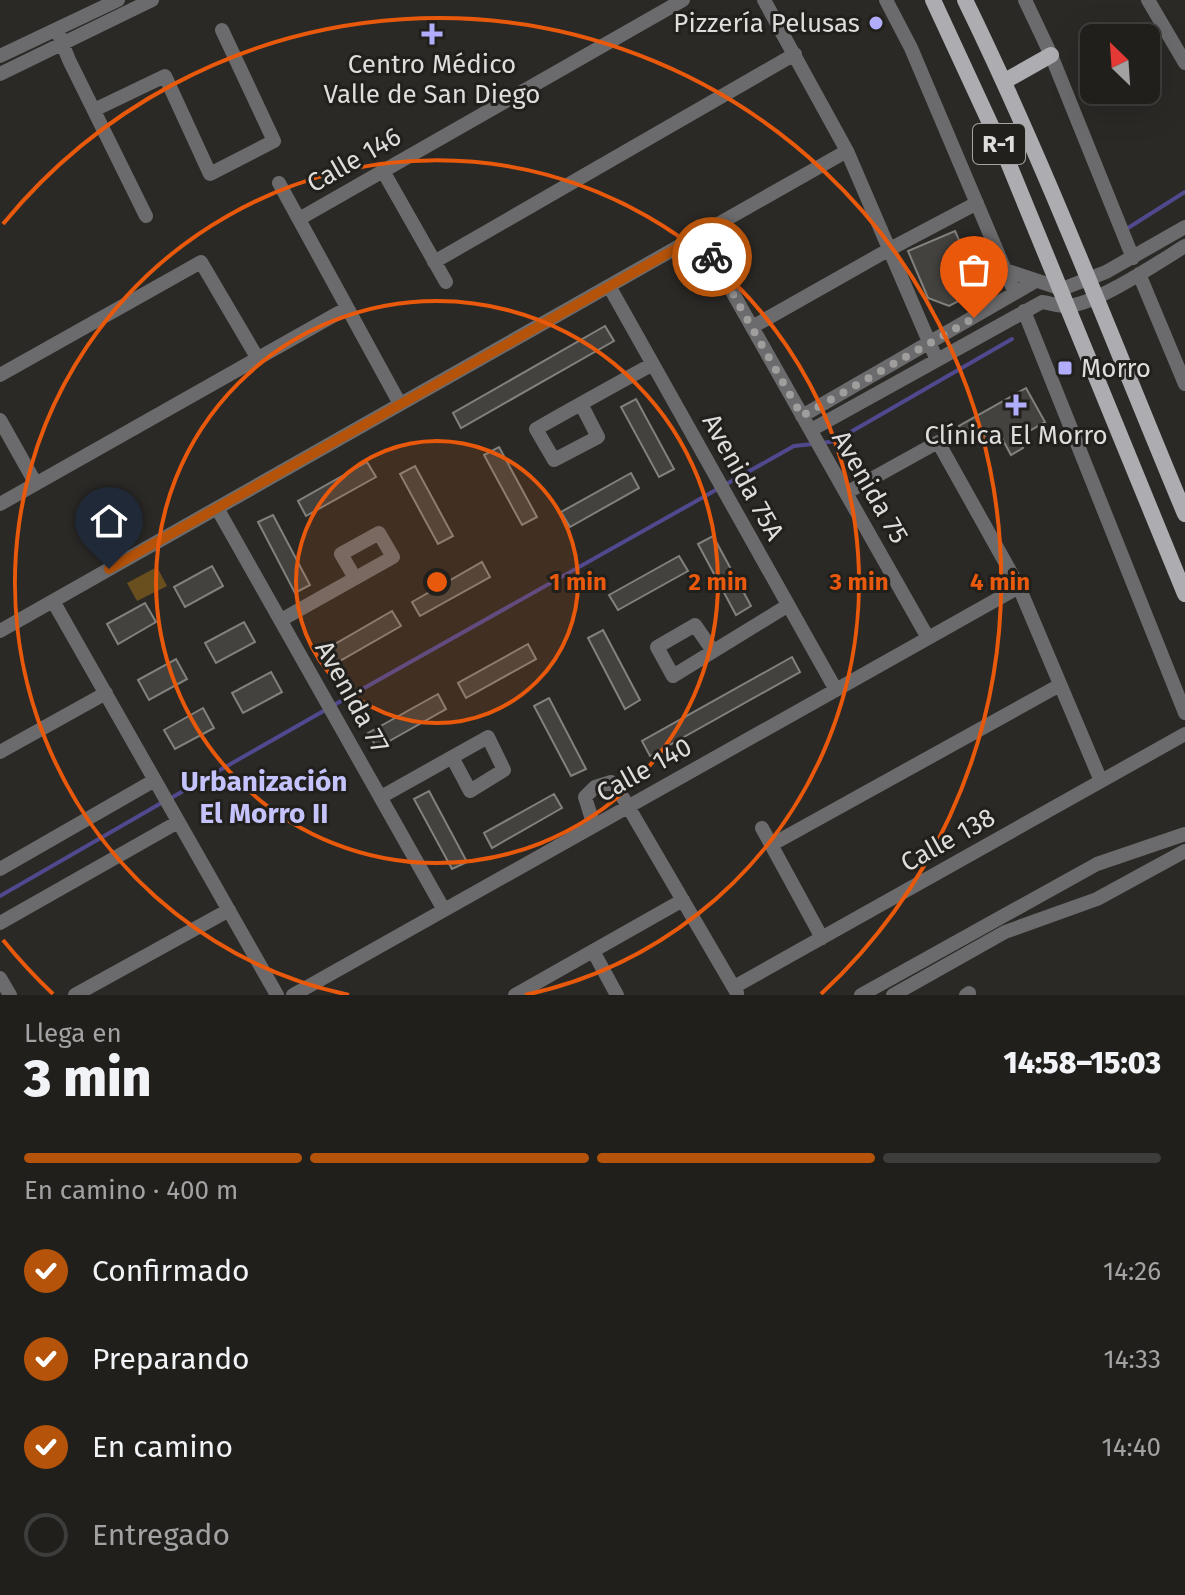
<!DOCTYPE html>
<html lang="es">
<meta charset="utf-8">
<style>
:root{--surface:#201f1c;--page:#2d2c29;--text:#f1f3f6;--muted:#a2a2a3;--line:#3d3d3b;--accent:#b45309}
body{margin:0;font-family:"Fira Sans",sans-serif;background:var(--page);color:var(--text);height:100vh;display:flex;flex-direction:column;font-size:30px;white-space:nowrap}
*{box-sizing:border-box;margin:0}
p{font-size:26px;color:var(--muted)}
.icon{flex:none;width:44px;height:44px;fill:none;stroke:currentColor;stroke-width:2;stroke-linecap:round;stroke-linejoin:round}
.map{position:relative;height:995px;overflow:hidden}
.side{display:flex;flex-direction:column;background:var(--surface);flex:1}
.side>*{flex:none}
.needle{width:52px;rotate:335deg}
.tools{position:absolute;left:1080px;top:24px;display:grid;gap:16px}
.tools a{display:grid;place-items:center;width:80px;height:80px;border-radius:12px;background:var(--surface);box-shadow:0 8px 32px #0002,0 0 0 2px var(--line);font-size:40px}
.pin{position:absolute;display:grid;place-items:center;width:68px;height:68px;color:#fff;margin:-82px -34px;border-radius:50% 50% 50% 0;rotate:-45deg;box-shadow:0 0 8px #0007}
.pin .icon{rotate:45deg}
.courier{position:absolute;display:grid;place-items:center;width:80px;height:80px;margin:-40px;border:6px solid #b45309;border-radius:50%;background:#fff;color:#222;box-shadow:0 2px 10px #0007}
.headline em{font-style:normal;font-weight:800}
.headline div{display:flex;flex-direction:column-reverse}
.headline{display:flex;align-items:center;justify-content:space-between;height:136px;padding:0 24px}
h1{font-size:52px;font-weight:800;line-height:60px}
.bar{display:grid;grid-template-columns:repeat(4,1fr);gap:12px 8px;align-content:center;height:96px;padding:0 24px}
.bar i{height:10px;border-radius:6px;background:var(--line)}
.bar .active{background:var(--accent)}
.bar p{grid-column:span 4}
ol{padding:0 24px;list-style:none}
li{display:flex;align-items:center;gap:24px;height:88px}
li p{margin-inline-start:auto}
li .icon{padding:8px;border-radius:50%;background:var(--accent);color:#fff;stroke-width:4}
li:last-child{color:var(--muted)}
li i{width:44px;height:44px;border:4px solid var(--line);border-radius:50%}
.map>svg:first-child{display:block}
.green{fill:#684f1d}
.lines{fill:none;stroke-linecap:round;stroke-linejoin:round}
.stream{stroke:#50498e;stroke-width:4}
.building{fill:#44423f;stroke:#83817d;stroke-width:2}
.minor{stroke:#6b6b6d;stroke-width:14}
.major{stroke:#adadb1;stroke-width:16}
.done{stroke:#9f9e9c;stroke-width:8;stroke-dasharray:0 14.4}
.route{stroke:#b45309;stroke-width:10}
.ring{fill:none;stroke:#e8590c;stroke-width:4}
.poi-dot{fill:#b1adfa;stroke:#22201d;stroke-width:3}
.labels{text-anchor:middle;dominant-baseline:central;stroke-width:6;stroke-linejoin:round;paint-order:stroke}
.shield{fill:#22201d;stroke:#a6a4a2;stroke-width:2}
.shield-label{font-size:24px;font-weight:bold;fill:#dedddb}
.poi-label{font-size:26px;fill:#dedddb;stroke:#22201d}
.street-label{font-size:26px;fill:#dedddb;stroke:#22201d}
.neighbourhood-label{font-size:28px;font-weight:bold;fill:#c5c3fd;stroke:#22201d}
.centre{fill:#e8590c;stroke:#22201d;stroke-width:4}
.ring-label{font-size:24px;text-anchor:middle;font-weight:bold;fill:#e8590c;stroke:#22201d;stroke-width:6;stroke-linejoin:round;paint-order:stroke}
</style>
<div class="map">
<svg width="1185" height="995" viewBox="0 0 1185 995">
<rect width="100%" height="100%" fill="#2b2926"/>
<path class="green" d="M157 567 167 586 137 601 127 583Z"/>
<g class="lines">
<path class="stream" d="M1128 228 1185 192
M822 443 835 441 1012 339
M334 705 794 446 813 444
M171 798 327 709
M0 896 163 802"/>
</g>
<path class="building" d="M955 231 975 276 971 280 976 292 949 306 928 298 908 251Z
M605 326 614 341 461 428 453 413Z
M1026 388 1045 422 1017 438 1023 448 1011 455 997 429 969 445 959 426Z
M636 399 674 469 659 477 621 407Z
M499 447 537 517 522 525 484 455Z
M367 462 376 477 306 516 298 501Z
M415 466 453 536 438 544 400 474Z
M631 473 639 488 570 527 561 512Z
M273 515 310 585 295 593 258 522Z
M713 536 751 606 736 615 698 544Z
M679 556 688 571 618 610 609 595Z
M482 562 490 577 420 616 412 602Z
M212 566 223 586 185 607 174 587Z
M145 603 156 622 118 644 107 624Z
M392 611 401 626 331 666 323 651Z
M244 622 255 642 216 663 205 643Z
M603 630 640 700 625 709 588 638Z
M528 644 536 659 466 698 458 683Z
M792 657 800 672 650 756 642 741Z
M176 659 187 679 149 700 138 680Z
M271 672 282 692 243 713 232 693Z
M438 694 446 709 377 748 368 733Z
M549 698 586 769 571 776 534 706Z
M203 708 214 728 175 749 164 730Z
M429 791 467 862 452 869 414 799Z
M554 794 562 808 492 848 484 833Z"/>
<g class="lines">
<path class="minor" d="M764 0 847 151 936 358
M886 0 911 48 1014 291
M1025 0 1051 55 1133 258
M1148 0 1185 63
M57 30 69 60 146 216
M0 56 118 0
M0 74 152 0
M94 110 165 76 210 174 274 141 222 30
M383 171 446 282
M279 183 400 404
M299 219 683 0
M700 235 928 638
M434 262 795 54
M1005 270 1062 289 1106 272 1185 227
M1139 274 1185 384
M609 286 836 690
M1024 311 1185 713
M752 327 890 249 977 203
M0 375 201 262 258 359
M581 404 598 437 554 460 536 429C575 407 614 385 653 364
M802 416 1034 282
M0 420 36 484
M811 430 1042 302C1049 303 1059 306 1067 306 1095 305 1159 262 1185 246
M846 493 938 442 1019 587 1101 781
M0 504 347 308
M217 508 444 910
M53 601 277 995
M281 620 393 557 379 533 341 554 355 578
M0 631 847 151
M713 651 695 625 657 647 673 676 787 606
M0 752 106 693
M381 797 488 737 504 770 470 791 452 757
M594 826 585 797 595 787 611 782 619 791 737 993
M762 828 822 938
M771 845 1060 685
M0 869 155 780
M0 923 178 822
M593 951 617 995
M0 978 10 995
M734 987 1185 734
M75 995 229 910
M293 995 1019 587
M515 995 683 900
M861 995 1097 864 1185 834
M893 995 1005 932 1097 899 1185 851
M966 995 969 993"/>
<path class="major" d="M933 0 1008 162 1185 594
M965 0C1047 168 1113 342 1185 514
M1005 81 1051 55"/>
</g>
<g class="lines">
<path class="done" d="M712 257 802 416 974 318"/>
<path class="route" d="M109 569 700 235 712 257"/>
</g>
<circle cx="437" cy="582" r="141" fill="#e8590c" fill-opacity=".12"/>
<g class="ring">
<circle cx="437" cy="582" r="141"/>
<circle cx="437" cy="582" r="281"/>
<path d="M349 995A422 422 0 1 1 525 995"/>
<path d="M53 994A563 563 0 0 1 3 940M3 224A563 563 0 1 1 821 994"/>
</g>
<g class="poi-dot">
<circle cx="876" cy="23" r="8"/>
<path d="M428 22h8v8h8v8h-8v8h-8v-8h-8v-8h8z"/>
<rect x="1057" y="360" width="16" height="16" rx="4"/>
<path d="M1012 393h8v8h8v8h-8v8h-8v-8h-8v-8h8z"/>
</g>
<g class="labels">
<rect class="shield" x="973" y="124" width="52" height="40" rx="6"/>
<g class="shield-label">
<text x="999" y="144">R-1</text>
</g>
<g class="poi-label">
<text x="860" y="23" text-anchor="end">Pizzería Pelusas</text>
<text x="432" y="64">Centro Médico<tspan x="432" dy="30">Valle de San Diego</tspan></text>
<text x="1081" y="368" text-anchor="start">Morro</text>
<text x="1016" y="435">Clínica El Morro</text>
</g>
<g class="street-label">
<text transform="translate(354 160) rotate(-30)">Calle 146</text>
<text transform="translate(743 477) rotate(61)">Avenida 75A</text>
<text transform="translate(870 487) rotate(60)">Avenida 75</text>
<text transform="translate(352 697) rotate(61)">Avenida 77</text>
<text transform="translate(644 770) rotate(-29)">Calle 140</text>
<text transform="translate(948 840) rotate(-29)">Calle 138</text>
</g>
<g class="neighbourhood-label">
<text x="264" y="781">Urbanización<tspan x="264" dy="32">El Morro II</tspan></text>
</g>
</g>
<circle cx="437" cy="582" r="12" class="centre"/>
<g class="ring-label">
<text x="578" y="590">1 min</text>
<text x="718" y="590">2 min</text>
<text x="859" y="590">3 min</text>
<text x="1000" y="590">4 min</text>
</g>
</svg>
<div class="tools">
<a><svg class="needle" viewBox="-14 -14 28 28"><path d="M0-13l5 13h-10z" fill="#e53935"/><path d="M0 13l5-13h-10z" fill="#a2a2a3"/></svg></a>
</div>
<div class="pin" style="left:974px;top:318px;background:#ea580c"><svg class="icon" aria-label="bag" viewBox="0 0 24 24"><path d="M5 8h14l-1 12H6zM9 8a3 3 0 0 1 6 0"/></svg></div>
<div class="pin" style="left:109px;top:569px;background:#1f2937"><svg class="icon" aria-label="home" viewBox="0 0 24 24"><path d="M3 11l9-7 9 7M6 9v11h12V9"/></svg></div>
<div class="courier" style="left:712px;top:257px"><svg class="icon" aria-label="bike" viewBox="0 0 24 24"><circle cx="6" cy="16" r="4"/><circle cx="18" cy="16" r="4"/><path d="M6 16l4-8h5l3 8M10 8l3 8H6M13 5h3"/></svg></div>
</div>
<section class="side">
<div class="headline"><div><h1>3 min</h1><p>Llega en</p></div><em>14:58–15:03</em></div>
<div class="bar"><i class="active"></i><i class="active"></i><i class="active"></i><i></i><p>En camino · 400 m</p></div>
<ol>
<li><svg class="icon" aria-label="check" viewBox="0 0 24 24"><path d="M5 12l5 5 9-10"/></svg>Confirmado<p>14:26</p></li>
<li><svg class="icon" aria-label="check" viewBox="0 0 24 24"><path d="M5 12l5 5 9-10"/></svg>Preparando<p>14:33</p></li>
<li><svg class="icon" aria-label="check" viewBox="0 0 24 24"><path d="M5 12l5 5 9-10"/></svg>En camino<p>14:40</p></li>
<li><i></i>Entregado</li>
</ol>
</section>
